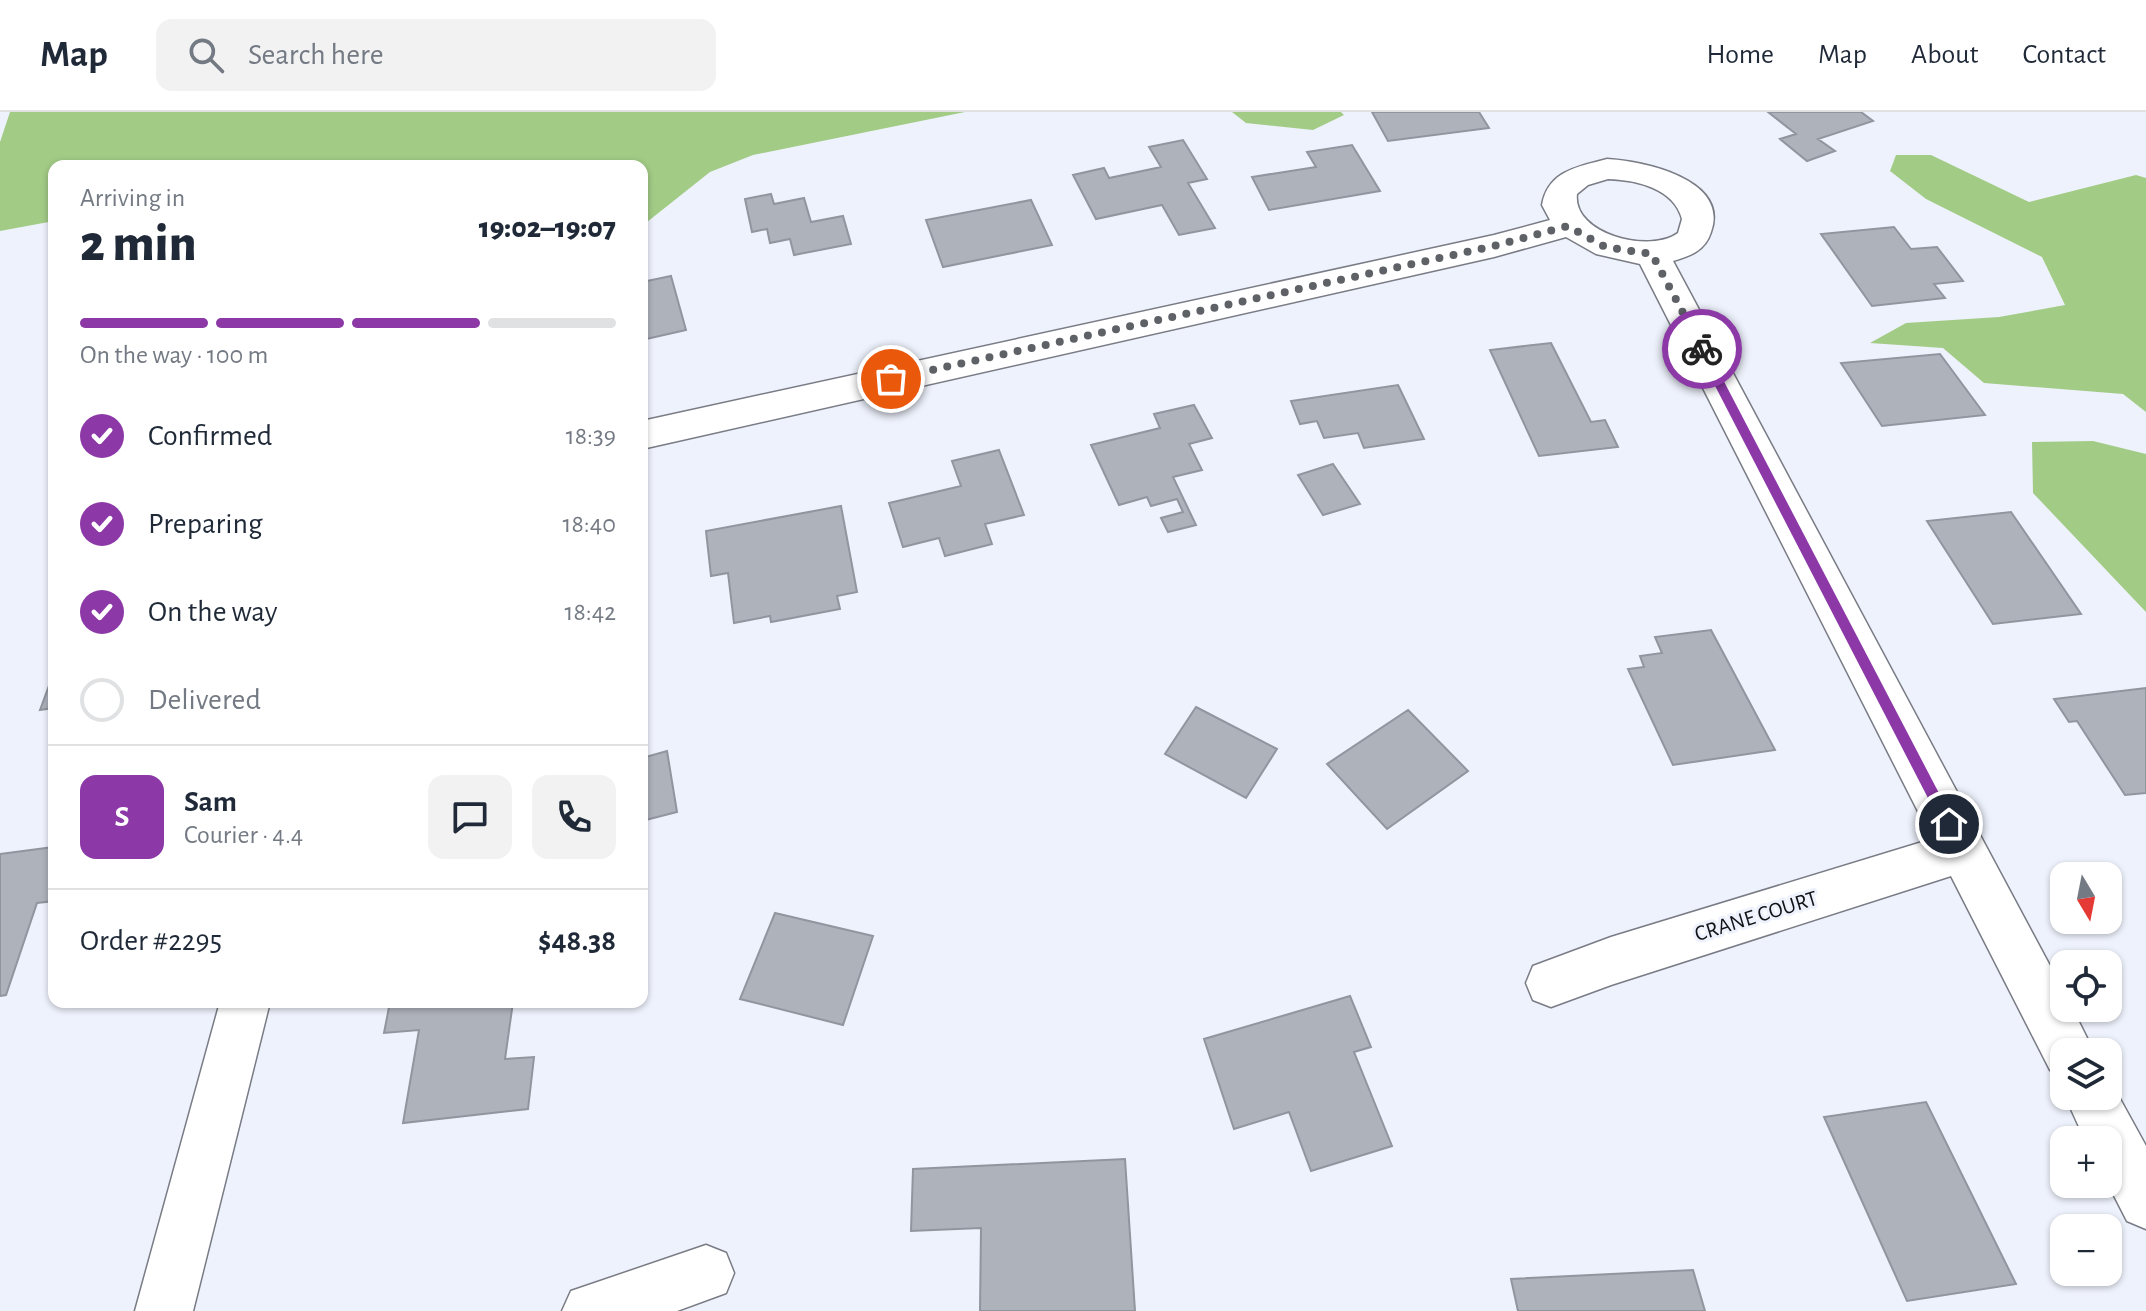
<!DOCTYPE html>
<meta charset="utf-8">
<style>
:root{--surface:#fff;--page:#f2f2f3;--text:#1f2937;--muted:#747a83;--line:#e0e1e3;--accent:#8c39a7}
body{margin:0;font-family:"Alegreya Sans",sans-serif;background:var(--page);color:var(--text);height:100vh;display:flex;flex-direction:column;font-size:30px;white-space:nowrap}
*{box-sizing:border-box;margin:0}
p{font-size:26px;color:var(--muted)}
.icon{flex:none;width:44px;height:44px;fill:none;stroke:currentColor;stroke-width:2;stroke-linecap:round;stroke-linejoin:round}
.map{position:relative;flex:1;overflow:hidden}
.panel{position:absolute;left:48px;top:48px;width:600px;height:848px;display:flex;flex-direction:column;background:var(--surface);border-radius:16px;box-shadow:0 2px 6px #0004}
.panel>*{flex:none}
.needle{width:52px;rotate:170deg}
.fabs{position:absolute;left:2050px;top:750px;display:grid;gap:16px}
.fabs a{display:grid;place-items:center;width:72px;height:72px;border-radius:16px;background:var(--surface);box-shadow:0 2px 6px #0004;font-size:40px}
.pin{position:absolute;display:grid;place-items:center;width:68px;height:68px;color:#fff;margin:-34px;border:4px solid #fff;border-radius:50%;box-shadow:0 2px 8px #0007}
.courier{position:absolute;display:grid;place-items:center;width:80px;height:80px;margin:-40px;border:6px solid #8c39a7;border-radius:50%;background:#fff;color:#222;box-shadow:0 2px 10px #0007}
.summary em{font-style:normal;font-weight:800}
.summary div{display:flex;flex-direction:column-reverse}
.summary{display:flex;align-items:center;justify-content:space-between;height:136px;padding:0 32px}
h1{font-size:52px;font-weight:800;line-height:60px}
.bar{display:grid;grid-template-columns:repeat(4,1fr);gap:12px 8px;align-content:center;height:96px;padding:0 32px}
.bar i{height:10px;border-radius:6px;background:var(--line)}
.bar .on{background:var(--accent)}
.bar p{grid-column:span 4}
.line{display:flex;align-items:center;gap:20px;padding:0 32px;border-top:2px solid var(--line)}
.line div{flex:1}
.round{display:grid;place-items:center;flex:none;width:84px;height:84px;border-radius:16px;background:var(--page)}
ol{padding:0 32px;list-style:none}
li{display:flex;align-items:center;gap:24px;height:88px}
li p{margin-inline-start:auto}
li .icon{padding:8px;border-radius:50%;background:var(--accent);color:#fff;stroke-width:4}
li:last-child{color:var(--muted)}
li i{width:44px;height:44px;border:4px solid var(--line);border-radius:50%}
header{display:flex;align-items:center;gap:48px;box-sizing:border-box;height:112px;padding:0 40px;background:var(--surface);border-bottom:2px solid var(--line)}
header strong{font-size:38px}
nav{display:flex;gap:44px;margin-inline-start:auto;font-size:28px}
.search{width:560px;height:72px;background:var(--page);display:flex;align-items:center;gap:20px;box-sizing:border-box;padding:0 28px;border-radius:16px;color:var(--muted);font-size:30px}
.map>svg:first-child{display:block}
.forest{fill:#a2cb86}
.building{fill:#aeb2bb;stroke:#91959e;stroke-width:2}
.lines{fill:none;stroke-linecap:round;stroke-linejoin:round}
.minor-casing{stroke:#797c85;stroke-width:3}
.minor{fill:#fff;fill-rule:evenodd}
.route{fill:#8c39a7}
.done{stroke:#5e6166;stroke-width:8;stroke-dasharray:0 14.4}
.labels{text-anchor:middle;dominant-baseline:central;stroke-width:6;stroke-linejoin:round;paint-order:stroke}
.street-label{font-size:22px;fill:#111316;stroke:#eef2fc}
</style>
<header>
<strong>Map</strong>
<div class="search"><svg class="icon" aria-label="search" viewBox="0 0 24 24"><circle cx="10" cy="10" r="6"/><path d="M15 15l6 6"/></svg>Search here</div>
<nav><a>Home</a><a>Map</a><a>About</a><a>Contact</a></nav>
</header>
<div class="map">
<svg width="2146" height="1199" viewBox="0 0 2146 1199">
<rect width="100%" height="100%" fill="#eef2fc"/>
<path class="forest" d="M10 0H965L753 43 710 60 642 114V54H54V109L0 119V30Z
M1232 0H1341L1344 3 1313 18 1246 11Z
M1896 43H1931L2029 90 2136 63 2146 66V300L2123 282 1984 271 1943 236 1870 231 1906 211 1999 205 2065 193 2042 145 1926 87 1890 59Z
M2093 329 2146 342V500L2033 381 2032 330Z"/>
<path class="building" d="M1372 0H1479L1489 16 1388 29Z
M1768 0H1861L1873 9 1818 27 1835 39 1807 49 1780 27 1796 22Z
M1183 28 1207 67 1188 71 1215 116 1179 123 1162 93 1096 107 1073 63 1104 56 1109 66 1161 55 1149 35Z
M1352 33 1380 79 1269 98 1252 65 1316 55 1307 40Z
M771 82 774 92 804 86 811 110 843 104 851 132 794 143 790 127 770 131 767 117 752 120 745 87Z
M1031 88 1052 133 943 155 926 108Z
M1894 115 1911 137 1937 135 1963 169 1934 172 1945 186 1872 194 1821 122Z
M671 164 686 218 642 228V170Z
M1551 231 1591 310 1605 308 1618 335 1539 344 1490 238Z
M1940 242 1985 303 1882 314 1841 251Z
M1398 273 1424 327 1364 336 1358 321 1324 326 1317 309 1300 312 1291 289Z
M1194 293 1212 326 1189 332 1202 358 1173 365 1196 413 1168 420 1161 406 1183 400 1177 387 1151 394 1147 385 1119 393 1091 333 1160 316 1154 302Z
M999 338 1024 403 985 412 992 432 945 444 939 426 903 435 889 391 961 374 952 349Z
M1333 352 1360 392 1323 403 1298 363Z
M841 394 857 480 837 484 840 497 771 510 770 504 734 511 728 461 711 464 706 419Z
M2011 400 2081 502 1993 512 1927 409Z
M1711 518 1775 638 1673 653 1628 557 1644 555 1640 544 1662 541 1655 525Z
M54 560V596L40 598Z
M2146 576V681L2125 683 2077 609 2069 610 2054 587Z
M1196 595 1277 637 1246 686 1165 642Z
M1408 598 1468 659 1387 717 1327 652Z
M667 639 677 700 642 709V646Z
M54 735V789L37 791 6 883 0 884V742Z
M775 801 873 824 843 913 740 887Z
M1350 884 1371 935 1354 940 1392 1034 1311 1059 1289 1000 1234 1017 1204 927Z
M390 890H513L505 947 534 945 528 997 403 1011 419 918 384 921Z
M1926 990 2016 1172 1907 1189 1824 1005Z
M1125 1047 1135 1199H980L981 1116 911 1119 913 1057Z
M1693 1158 1705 1199H1518L1511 1167Z"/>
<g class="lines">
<defs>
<path id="minor" d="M1607 47C1643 49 1730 67 1711 120 1705 139 1690 144 1673 149L2064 880V896H2072L2094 940H2064V964L2050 958 1951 764 1611 873 1551 895 1533 888 1526 871 1533 854 1611 825 1932 727 1640 152 1596 142 1566 125 1494 145 642 337V309L1494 123 1550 108 1542 93C1548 59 1577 55 1607 47ZM1608 67C1636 68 1674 76 1682 107L1678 121C1650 142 1572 122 1577 82L1588 73Z
M220 890H270L193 1199H135Z
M2108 965 2146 1034V1117L2127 1109 2108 1072V1028H2085L2065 984H2108Z
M706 1133 726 1141 734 1161 726 1181 677 1199H562L571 1179Z"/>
</defs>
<use href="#minor" class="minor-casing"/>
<use href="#minor" class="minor"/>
</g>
<path class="route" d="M1702 233 1707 237 1953 708V717H1944L1696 237Z"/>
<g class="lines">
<path class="done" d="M891 267 1494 134 1568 114 1605 135 1652 142 1702 237"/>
</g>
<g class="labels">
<g class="street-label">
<text transform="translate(1756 804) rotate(-17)">CRANE COURT</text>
</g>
</g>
</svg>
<div class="fabs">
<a><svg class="needle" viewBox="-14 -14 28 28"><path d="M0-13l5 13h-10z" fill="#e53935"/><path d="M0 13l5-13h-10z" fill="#747a83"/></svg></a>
<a><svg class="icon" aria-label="locate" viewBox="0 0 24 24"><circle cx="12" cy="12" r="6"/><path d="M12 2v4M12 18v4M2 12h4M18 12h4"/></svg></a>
<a><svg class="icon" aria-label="layers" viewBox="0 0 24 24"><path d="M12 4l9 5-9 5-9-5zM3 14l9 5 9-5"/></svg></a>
<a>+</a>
<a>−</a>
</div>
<div class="pin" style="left:891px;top:267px;background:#ea580c"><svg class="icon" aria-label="bag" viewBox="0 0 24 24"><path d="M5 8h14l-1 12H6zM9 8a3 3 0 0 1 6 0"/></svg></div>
<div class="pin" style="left:1949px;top:712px;background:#1f2937"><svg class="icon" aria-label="home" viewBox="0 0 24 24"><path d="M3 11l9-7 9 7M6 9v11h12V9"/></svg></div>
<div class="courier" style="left:1702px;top:237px"><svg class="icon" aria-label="bike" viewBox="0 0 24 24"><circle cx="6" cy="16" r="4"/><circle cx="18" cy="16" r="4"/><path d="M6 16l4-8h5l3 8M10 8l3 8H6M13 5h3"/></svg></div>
<section class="panel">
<div class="summary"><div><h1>2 min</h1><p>Arriving in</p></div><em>19:02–19:07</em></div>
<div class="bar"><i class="on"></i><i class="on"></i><i class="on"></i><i></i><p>On the way · 100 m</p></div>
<ol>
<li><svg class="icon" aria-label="check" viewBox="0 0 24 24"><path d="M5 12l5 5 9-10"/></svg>Confirmed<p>18:39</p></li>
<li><svg class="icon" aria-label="check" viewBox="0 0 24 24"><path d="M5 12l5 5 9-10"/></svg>Preparing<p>18:40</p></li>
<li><svg class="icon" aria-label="check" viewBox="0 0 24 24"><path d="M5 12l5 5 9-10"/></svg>On the way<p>18:42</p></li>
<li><i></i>Delivered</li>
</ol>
<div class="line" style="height:144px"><b class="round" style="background:var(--accent);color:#fff">S</b><div><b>Sam</b><p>Courier · 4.4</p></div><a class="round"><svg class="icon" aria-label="chat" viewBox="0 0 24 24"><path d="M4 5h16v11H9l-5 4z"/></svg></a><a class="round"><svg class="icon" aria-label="phone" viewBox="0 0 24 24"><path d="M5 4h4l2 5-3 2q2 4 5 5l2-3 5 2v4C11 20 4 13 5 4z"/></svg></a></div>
<div class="line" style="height:104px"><div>Order #2295</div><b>$48.38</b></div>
</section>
</div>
